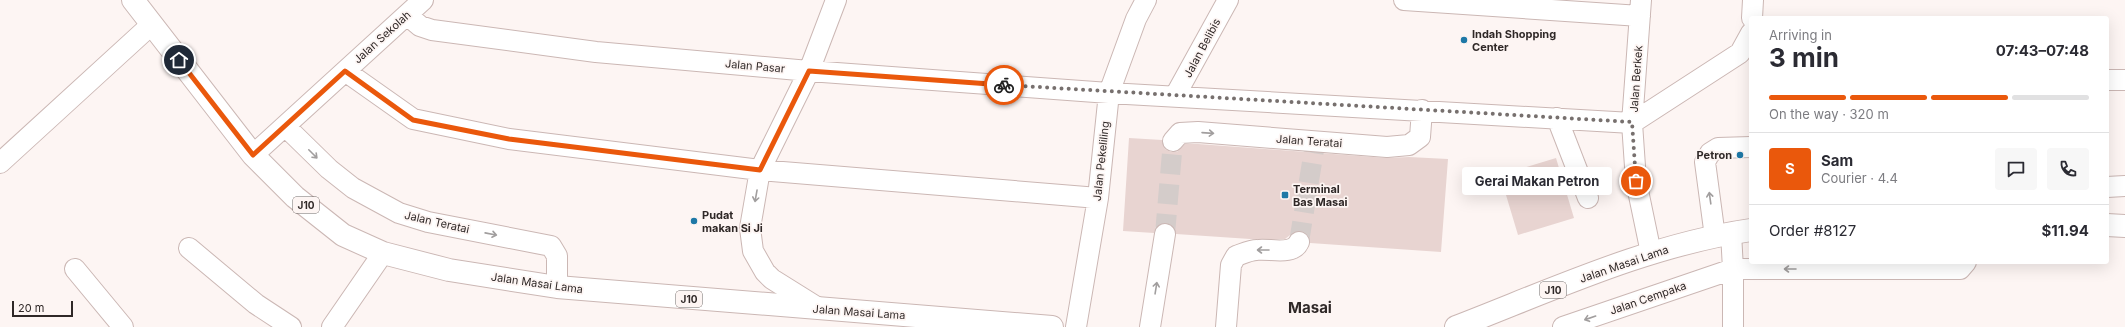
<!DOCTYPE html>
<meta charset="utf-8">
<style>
:root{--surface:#fff;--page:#f7f7f7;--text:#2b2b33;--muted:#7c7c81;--line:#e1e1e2;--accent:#ea580c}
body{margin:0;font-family:Inter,sans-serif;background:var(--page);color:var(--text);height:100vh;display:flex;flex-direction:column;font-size:15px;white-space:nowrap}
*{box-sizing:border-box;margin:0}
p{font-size:13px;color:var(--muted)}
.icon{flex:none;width:22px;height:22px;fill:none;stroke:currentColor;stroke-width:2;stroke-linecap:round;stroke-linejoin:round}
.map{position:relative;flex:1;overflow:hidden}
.side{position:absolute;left:1749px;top:16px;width:360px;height:248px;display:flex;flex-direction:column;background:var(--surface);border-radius:4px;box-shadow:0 4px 16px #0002}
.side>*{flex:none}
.scale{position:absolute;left:12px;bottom:10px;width:61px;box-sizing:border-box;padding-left:4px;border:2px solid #2f2827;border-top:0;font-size:11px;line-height:14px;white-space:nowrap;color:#2f2827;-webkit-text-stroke:3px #fdf5f3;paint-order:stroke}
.pin{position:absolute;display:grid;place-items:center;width:34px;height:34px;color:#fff;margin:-17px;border:2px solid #fff;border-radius:50%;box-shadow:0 1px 4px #0007}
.courier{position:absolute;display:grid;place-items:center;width:40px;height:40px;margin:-20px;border:3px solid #ea580c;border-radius:50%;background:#fff;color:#222;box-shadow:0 1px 5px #0007}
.bubble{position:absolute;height:28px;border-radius:4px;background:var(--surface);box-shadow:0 4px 16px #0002;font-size:13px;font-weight:700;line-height:28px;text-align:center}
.head em{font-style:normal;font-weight:700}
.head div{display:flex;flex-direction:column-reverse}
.head{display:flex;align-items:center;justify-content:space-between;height:68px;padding:0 20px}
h1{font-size:26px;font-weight:700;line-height:30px}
.bar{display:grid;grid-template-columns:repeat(4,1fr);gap:6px 4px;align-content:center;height:48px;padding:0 20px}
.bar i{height:5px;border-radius:3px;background:var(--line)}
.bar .current{background:var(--accent)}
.bar p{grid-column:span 4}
.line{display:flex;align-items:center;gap:10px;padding:0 20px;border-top:1px solid var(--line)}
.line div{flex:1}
.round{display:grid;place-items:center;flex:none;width:42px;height:42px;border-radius:4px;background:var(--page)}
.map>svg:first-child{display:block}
.building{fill:#e8d4d1}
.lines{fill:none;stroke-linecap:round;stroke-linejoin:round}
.minor-tunnel{stroke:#d4ccca;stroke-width:20;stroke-dasharray:20 10;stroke-linecap:butt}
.minor-casing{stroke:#cbb7b4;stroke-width:22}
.major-casing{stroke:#cbb7b4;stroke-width:24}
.minor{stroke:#fff;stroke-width:20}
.major{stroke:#fff;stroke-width:22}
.oneway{stroke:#a19e9e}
.done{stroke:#77706e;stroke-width:4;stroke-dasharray:0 7.2}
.route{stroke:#ea580c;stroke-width:5}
.poi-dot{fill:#1e78a6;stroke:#fdf5f3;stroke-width:1.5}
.labels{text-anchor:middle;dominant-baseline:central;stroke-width:3.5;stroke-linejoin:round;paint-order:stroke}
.shield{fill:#fdf5f3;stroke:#6d6664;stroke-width:1}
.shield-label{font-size:10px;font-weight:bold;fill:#2f2827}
.poi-label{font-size:11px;font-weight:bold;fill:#2f2827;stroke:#fdf5f3;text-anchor:start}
.street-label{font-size:11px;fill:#2f2827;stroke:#fdf5f3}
.district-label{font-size:15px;font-weight:bold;fill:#2f2827;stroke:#fdf5f3}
</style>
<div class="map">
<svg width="2125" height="327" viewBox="0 0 2125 327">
<rect width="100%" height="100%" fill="#fdf5f3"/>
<path class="building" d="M1129 138 1162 140 1165 149 1171 152H1177L1185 144H1198L1386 158 1409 157 1448 159 1441 252 1310 243 1306 233 1300 231 1294 232 1285 239H1250L1176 234 1173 225 1166 223 1156 226 1154 233 1123 231Z
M1556 158 1574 218 1518 235 1500 175Z"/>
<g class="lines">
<path class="minor-tunnel" d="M1165 234 1173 141
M1299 242 1314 150"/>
<defs>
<path id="minor" d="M1404 0 1640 16
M1641 0 1632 123 1636 181 1651 253
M407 15 420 26 432 30 596 52 809 71 1109 93 1632 123
M1752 18 1753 0
M345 71 413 119 509 139 760 170 1098 198
M2107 80H2125
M1175 96 1228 0
M1557 118 1588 198
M1632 123 1740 53 1751 33
M285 126 329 169 353 188 399 213 428 222 551 246 557 256V287
M1173 141 1180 133 1198 132 1387 147 1409 145 1420 137 1422 110
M253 155 423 0
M0 163 151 25
M2107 187 2125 186
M1731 233 1733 269V327
M1715 237 1705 162 1710 153 1718 148 1751 147
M189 248 256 304 291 327
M75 269 123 327
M820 309 772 279 765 272 753 251 750 228 760 170 809 71 836 0
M332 327 383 253
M1076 327 1098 198 1109 93 1136 19 1146 0
M1150 327 1165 234
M1226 327 1231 265 1236 256C1242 254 1250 250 1257 250 1269 248 1293 256 1299 242
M1563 327 1733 269H1960L1966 262"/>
<path id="major" d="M133 0 253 155 295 197 343 235 383 253 449 270 557 287 1052 327
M2107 225 2125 226
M1456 327C1552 290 1648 245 1751 230"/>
</defs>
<use href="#minor" class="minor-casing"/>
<use href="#major" class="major-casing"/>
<use href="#minor" class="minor"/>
<use href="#major" class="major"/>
</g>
<defs><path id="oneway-shaft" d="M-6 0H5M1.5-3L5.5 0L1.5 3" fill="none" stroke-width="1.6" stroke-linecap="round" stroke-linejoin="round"/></defs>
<g class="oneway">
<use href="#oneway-shaft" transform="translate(1208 133) rotate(4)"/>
<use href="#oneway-shaft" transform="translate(313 154) rotate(45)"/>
<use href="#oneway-shaft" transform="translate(756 196) rotate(100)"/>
<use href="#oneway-shaft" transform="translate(1710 198) rotate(-98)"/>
<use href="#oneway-shaft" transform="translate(491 234) rotate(11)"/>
<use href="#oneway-shaft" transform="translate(1263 250) rotate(180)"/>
<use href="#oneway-shaft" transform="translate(1790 269) rotate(180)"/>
<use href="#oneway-shaft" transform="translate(1156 288) rotate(-81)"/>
<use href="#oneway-shaft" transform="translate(1590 318) rotate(161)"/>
</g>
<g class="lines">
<path class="done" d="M1004 85 1632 122 1636 181"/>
<path class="route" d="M179 60 253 155 345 71 413 120 509 139 760 170 809 71 1004 85"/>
</g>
<g class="poi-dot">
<circle cx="1464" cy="40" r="4"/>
<circle cx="1740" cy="155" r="4"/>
<rect x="1281" y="191" width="8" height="8" rx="2"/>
<circle cx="694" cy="221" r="4"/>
</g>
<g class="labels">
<g class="shield">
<rect x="293" y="197" width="26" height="16" rx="3"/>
<rect x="1540" y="282" width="26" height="16" rx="3"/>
<rect x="676" y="291" width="26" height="16" rx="3"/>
</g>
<g class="shield-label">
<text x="306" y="205">J10</text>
<text x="1553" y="290">J10</text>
<text x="689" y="299">J10</text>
</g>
<g class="poi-label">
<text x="1472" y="34">Indah Shopping<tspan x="1472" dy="13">Center</tspan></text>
<text x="1732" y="155" text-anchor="end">Petron</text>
<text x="1293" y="189">Terminal<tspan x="1293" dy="13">Bas Masai</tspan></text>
<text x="702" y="215">Pudat<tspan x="702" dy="13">makan Si Ji</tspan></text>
</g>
<g class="street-label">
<text transform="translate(382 37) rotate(-42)">Jalan Sekolah</text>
<text transform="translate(1202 48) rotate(-62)">Jalan Belibis</text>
<text transform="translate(755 66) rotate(5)">Jalan Pasar</text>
<text transform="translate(1636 79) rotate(-86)">Jalan Berkek</text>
<text transform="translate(1309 141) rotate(4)">Jalan Teratai</text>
<text transform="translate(1101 161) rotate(-84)">Jalan Pekeliling</text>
<text transform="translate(437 222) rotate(13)">Jalan Teratai</text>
<text transform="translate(1624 264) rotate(-19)">Jalan Masai Lama</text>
<text transform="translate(537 283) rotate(8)">Jalan Masai Lama</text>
<text transform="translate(1648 298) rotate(-19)">Jalan Cempaka</text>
<text transform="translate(859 312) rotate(4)">Jalan Masai Lama</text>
</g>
<g class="district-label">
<text x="1310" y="307">Masai</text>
</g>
</g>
</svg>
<div class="scale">20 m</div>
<div class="pin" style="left:1636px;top:181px;background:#ea580c"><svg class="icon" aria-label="bag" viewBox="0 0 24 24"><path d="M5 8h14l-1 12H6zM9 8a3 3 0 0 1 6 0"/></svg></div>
<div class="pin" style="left:179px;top:60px;background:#1f2937"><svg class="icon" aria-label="home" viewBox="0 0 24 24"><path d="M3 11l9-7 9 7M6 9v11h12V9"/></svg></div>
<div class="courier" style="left:1004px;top:85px"><svg class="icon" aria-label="bike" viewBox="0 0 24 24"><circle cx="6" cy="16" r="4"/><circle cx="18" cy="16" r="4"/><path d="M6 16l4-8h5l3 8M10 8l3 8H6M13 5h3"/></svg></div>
<div class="bubble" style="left:1462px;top:167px;width:150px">Gerai Makan Petron</div>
<section class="side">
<div class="head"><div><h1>3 min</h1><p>Arriving in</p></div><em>07:43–07:48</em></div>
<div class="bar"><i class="current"></i><i class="current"></i><i class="current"></i><i></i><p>On the way · 320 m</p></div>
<div class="line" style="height:72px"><b class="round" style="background:var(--accent);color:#fff">S</b><div><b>Sam</b><p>Courier · 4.4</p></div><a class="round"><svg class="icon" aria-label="chat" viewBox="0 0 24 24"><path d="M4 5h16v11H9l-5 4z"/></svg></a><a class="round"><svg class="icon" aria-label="phone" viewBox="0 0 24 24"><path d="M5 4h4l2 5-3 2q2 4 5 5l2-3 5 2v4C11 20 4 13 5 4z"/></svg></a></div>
<div class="line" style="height:52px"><div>Order #8127</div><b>$11.94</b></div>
</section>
</div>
